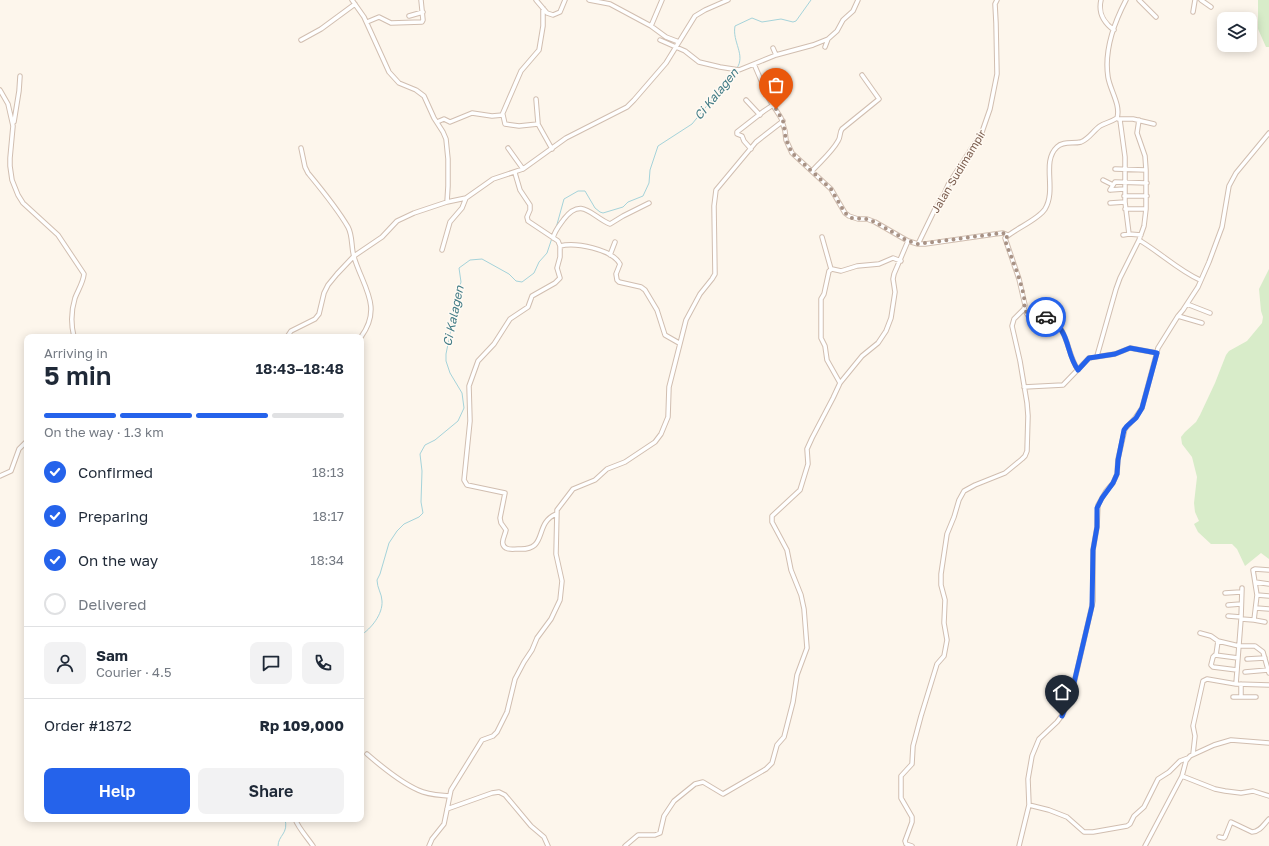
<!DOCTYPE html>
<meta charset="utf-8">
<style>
:root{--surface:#fff;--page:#f2f2f3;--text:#1f2937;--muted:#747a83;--line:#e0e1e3;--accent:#2563eb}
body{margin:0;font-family:"Golos Text",sans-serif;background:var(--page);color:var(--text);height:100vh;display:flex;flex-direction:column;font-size:15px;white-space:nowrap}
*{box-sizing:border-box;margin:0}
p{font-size:13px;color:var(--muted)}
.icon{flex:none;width:22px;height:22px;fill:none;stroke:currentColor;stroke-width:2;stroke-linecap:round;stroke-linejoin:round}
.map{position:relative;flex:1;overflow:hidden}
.details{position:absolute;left:24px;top:334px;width:340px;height:488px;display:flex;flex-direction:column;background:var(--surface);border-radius:8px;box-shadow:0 2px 10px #0003}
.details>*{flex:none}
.buttons{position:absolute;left:1217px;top:12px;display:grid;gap:8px}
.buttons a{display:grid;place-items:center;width:40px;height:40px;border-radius:8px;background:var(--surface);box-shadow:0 2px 10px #0003;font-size:20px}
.pin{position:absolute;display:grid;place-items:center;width:34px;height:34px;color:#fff;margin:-41px -17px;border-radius:50% 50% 50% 0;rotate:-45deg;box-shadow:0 0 4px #0007}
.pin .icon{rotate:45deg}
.courier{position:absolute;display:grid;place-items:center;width:40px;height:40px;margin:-20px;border:3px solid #2563eb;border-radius:50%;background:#fff;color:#222;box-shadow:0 1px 5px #0007}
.headline em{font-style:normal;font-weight:600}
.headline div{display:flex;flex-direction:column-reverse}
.headline{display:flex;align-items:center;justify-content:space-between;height:68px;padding:0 20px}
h1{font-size:26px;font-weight:600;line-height:30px}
.bar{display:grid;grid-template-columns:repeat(4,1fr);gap:6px 4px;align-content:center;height:48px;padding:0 20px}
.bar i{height:5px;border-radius:3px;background:var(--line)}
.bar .current{background:var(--accent)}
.bar p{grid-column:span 4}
.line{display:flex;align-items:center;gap:10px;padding:0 20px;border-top:1px solid var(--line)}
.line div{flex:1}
.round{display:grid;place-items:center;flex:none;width:42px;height:42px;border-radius:8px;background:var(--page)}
ol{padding:0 20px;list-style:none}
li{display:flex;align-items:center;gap:12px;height:44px}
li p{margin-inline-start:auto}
li .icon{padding:4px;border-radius:50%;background:var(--accent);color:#fff;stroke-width:4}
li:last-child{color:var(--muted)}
li i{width:22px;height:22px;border:2px solid var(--line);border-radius:50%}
.primary-button{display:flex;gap:8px;margin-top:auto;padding:8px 20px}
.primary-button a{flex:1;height:46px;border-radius:8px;background:var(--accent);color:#fff;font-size:16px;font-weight:600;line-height:46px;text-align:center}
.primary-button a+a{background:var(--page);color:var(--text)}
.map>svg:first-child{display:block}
.green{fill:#d8ecc9}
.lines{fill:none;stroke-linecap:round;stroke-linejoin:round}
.stream{stroke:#a5d3da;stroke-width:1}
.minor-casing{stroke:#d1beb0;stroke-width:5.5}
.minor{stroke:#fff;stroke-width:3.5}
.done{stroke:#a89285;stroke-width:4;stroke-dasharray:0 7.2}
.route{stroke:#2563eb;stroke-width:5}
.labels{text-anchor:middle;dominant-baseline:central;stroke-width:3;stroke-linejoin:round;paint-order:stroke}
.street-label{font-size:11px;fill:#7a5c4d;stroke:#fffaf3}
.water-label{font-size:12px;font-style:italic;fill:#437c86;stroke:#fffaf3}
</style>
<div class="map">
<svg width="1269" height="846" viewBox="0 0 1269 846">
<rect width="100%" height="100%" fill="#fdf6ec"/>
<path class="green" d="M1258 0H1269V47H1266L1258 29Z
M1269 269V559L1261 553 1245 566 1237 549 1232 544H1211L1198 532 1194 524 1199 521 1195 512 1194 503 1197 477 1192 457 1182 444 1181 437 1185 432 1196 422 1200 415 1215 383 1226 355 1229 351 1247 341 1262 323 1263 317 1261 311 1259 289Z"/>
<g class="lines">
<path class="stream" d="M737 68C746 55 732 42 735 26L752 18 762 22 781 19 793 22 796 21 811 0
M556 228 564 199 578 191H585L595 208 600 212 603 213 623 207 628 202 643 196 649 183 650 170 658 146 692 124 736 70
M361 635C371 629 383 614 382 601 382 594 377 588 377 580L380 574 389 543 397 531 404 524 419 517 423 513 421 502 422 471 420 454 425 445 435 440 458 421 464 408 462 393 450 373 446 361V354L452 324 454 305 461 282 459 268 470 260 482 259 509 274 516 281 522 282 534 273 539 262 547 253 552 238
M278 846C278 835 289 834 285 819"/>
<defs>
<path id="minor" d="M352 0 364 17 389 72 399 83 416 90 424 96 434 118 443 132 446 139 448 159V186L447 202
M536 0 547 13 553 15 560 12 565 0
M589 0 610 4 651 26 666 37 679 42
M1101 0C1098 13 1103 22 1114 30
M1139 0 1156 17
M1201 0 1211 7
M1193 12 1195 0
M409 16 423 12
M367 22 379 17 391 23 422 22 423 20 421 0
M651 26 662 0
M301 40 321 29 355 4
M660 40 685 51 699 62 720 67 739 70 776 55 813 45 828 39 837 31 843 20 853 11 858 0
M825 47 828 39
M773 48 776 55
M754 64 769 99 781 118 785 131 786 140 792 153 831 189 845 213 849 216 858 219H867L875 222 908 241
M0 90 8 104 13 126 10 158V166L12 180 18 195 23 203 58 235 84 274C83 283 78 290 75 298 71 311 71 325 74 337
M536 99 538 123
M746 100 760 115
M502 115 521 71 539 50 543 26V8
M1118 119H1133L1154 124
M1120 120 1125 157V202L1129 234
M14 122 19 91 20 76
M437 122 444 119 450 122 472 113 492 116 503 115 505 124 519 126 538 124 552 149
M301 148 305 167 308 173C322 190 337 208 348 227 353 236 351 248 354 257 363 287 383 307 361 337
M508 148 523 169
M751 149 744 141 742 136 737 134V132L764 111 773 105
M1115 169 1146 170
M812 171C821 161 832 152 838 141 841 137 839 133 842 129L879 99 862 75
M515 173 520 190 530 205V210L527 217 528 221 558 241 560 246C575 242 612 249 620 264L616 274 617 280 619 282 641 287 645 290 657 310 665 335 679 343
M1103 180 1113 185
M1110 190 1115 182 1147 183
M1110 190 1124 189
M1124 196H1147
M1110 203 1125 202
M1125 209H1146
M1123 235 1129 234 1141 235
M822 237 831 269
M553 238C555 230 559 226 564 219 582 196 592 217 610 224L623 216 649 203
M1139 240C1161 253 1178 270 1200 280
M918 244 935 209 944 194 948 185 982 132 990 109 997 74 996 23 995 4 997 0
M442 250 450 222 462 208 466 198
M610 255 615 242
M1187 304 1210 313
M1024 309 1029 317C1034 317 1040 315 1045 317 1069 324 1066 353 1078 370
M1178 316 1202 323
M287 337 291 331 315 319 319 314 324 293 328 285 337 274 354 256 382 237 397 221 414 213 447 202 466 198 493 179 523 169 566 138 627 107 634 100 666 63 695 16 705 10 728 0
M1097 356 1116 289 1120 278 1139 240 1144 226 1146 209V170L1145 156 1137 133 1139 120
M840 383 827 360 825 346 821 338V299L824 294 829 271 832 269 841 271 857 266 879 264 893 258 901 261
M1024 387 1063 385 1089 358 1115 354 1130 348 1157 353
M0 476 11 471 19 449 27 441
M556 514C533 524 549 551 518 549 514 549 509 550 506 548 499 544 505 536 506 530L501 523 500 518 505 493 467 485 464 480 470 421 469 386 478 361 494 344 510 319 528 307 532 296 555 283 560 278 557 268 560 257V246
M1255 582 1269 584
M1225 593 1241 592
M1257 595 1269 596
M1228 605 1241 604
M1256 608 1269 609
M1228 616 1241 617
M1241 619 1254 620 1257 595 1253 570 1255 569 1269 570
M1254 620 1265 622
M1200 633 1211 636 1218 641 1239 646H1255L1263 652 1269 673
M1216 655 1218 641
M1247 659 1265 658
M1237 670 1213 667 1211 665 1213 657 1215 655 1238 658
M1245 672 1268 670
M1236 684 1241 619 1242 588
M1241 684V697
M1233 697H1256
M367 754C382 767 400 782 418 790 428 795 439 795 449 796
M1193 754 1195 736 1193 726 1203 681 1207 679 1236 684 1269 685
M1182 776 1215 789 1225 791 1241 793 1253 791 1269 796
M1029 805 1049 810 1067 817 1084 832H1093L1127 826 1130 824 1134 816 1144 807 1158 779 1169 772 1180 761 1188 758
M447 809 492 793 499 792 505 795 531 826 544 837 548 846
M295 819C299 829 307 837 313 846
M1219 837 1224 838 1225 837 1231 822 1252 832C1260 832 1264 824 1269 819
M429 846 432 839 444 824 451 790 482 740 493 736 497 732 507 712 515 679 524 662 532 650 537 638 551 619 560 600 562 581 556 554 557 510 573 489 595 480 607 469 625 462 655 442 661 434 668 417 669 387 686 320 700 294 712 279 715 274 714 206 716 190 756 142 783 121
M625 846 638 835H655L660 833 664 816 674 801 695 784 703 782 723 794 766 769 772 763 777 745 784 737 793 702 797 675 807 648 804 609 801 595 791 570 787 550 772 522V516L800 490 808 464 807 449 812 438 833 398 840 383 862 356 878 343 886 331 891 318 895 292 893 279 894 274 908 241 918 244H925L995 234 1003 233 1008 235
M912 846 906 844 905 841 912 822V817L901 798V776L912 764 913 746 921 716 937 664 944 656 947 640 944 623 945 600 941 585V574L947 534 954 517 959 500 964 491 975 485 1005 473 1022 459 1025 456 1027 451 1028 416 1027 403 1020 361 1012 326 1014 319 1024 309 1025 305 1019 279 1005 238C1016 228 1038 220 1045 209 1057 189 1041 162 1057 147 1063 141 1073 144 1081 142 1089 139 1093 131 1100 126 1105 123 1111 122 1117 118 1121 105 1110 90 1108 77 1104 51 1114 23 1126 0
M1019 846 1029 805 1028 779 1032 756 1039 739 1057 722 1063 714 1071 695 1075 679 1091 610 1093 601V550L1097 527 1098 505 1106 491 1113 483 1117 474 1118 459 1125 429 1135 418 1142 408 1158 348 1178 316 1183 310 1198 287 1209 262 1222 227 1229 186 1236 173 1269 133
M1145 846 1182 776 1186 761 1190 756 1214 745 1231 740 1269 743"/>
</defs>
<use href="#minor" class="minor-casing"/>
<use href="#minor" class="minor"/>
</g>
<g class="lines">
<path class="done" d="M776 109 783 121 786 140 792 153 831 189 845 213 852 218 867 219 875 222 908 241 918 244 995 234 1003 233 1008 235 1005 240C1010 255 1028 295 1024 309L1029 316H1037L1046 317"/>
<path class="route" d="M1046 317C1072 331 1064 350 1078 370L1089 358 1115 354 1130 348 1157 353 1142 408 1136 418 1127 426 1124 430 1118 460 1117 474 1113 483 1102 498 1097 508V527L1093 550 1092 606 1073 687 1062 716"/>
</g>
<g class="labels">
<g class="street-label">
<text transform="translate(958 171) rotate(-59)">Jalan Sudimampir</text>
</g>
<g class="water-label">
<text transform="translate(716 94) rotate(-51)">Ci Kalagen</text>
<text transform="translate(453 316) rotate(-78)">Ci Kalagen</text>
</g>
</g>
</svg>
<div class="buttons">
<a><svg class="icon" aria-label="layers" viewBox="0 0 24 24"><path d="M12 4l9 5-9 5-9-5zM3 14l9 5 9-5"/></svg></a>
</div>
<div class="pin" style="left:776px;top:109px;background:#ea580c"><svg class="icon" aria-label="bag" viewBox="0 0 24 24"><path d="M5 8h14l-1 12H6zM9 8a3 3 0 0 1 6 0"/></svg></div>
<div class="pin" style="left:1062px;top:716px;background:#1f2937"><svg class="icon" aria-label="home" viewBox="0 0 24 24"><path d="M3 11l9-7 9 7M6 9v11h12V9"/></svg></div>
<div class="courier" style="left:1046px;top:317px"><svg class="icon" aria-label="car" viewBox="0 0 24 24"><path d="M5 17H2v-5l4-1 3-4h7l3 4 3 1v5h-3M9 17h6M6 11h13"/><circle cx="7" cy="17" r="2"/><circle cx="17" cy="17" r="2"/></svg></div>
<section class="details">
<div class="headline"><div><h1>5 min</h1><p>Arriving in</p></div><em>18:43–18:48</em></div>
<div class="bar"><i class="current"></i><i class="current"></i><i class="current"></i><i></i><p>On the way · 1.3 km</p></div>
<ol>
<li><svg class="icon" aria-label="check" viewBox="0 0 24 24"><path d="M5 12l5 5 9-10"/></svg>Confirmed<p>18:13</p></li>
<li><svg class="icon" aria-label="check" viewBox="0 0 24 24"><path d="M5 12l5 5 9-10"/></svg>Preparing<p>18:17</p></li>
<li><svg class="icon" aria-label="check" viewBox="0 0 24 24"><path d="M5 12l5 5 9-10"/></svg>On the way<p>18:34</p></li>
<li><i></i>Delivered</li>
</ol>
<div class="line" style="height:72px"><a class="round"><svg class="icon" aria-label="person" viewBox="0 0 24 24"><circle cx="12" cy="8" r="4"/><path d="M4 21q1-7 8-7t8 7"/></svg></a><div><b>Sam</b><p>Courier · 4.5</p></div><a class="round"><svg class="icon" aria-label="chat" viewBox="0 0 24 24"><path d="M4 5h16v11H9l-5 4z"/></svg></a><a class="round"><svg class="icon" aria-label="phone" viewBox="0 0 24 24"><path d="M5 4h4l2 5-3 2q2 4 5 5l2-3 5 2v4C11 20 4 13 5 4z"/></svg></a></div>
<div class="line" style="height:52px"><div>Order #1872</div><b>Rp 109,000</b></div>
<div class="primary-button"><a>Help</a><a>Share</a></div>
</section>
</div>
